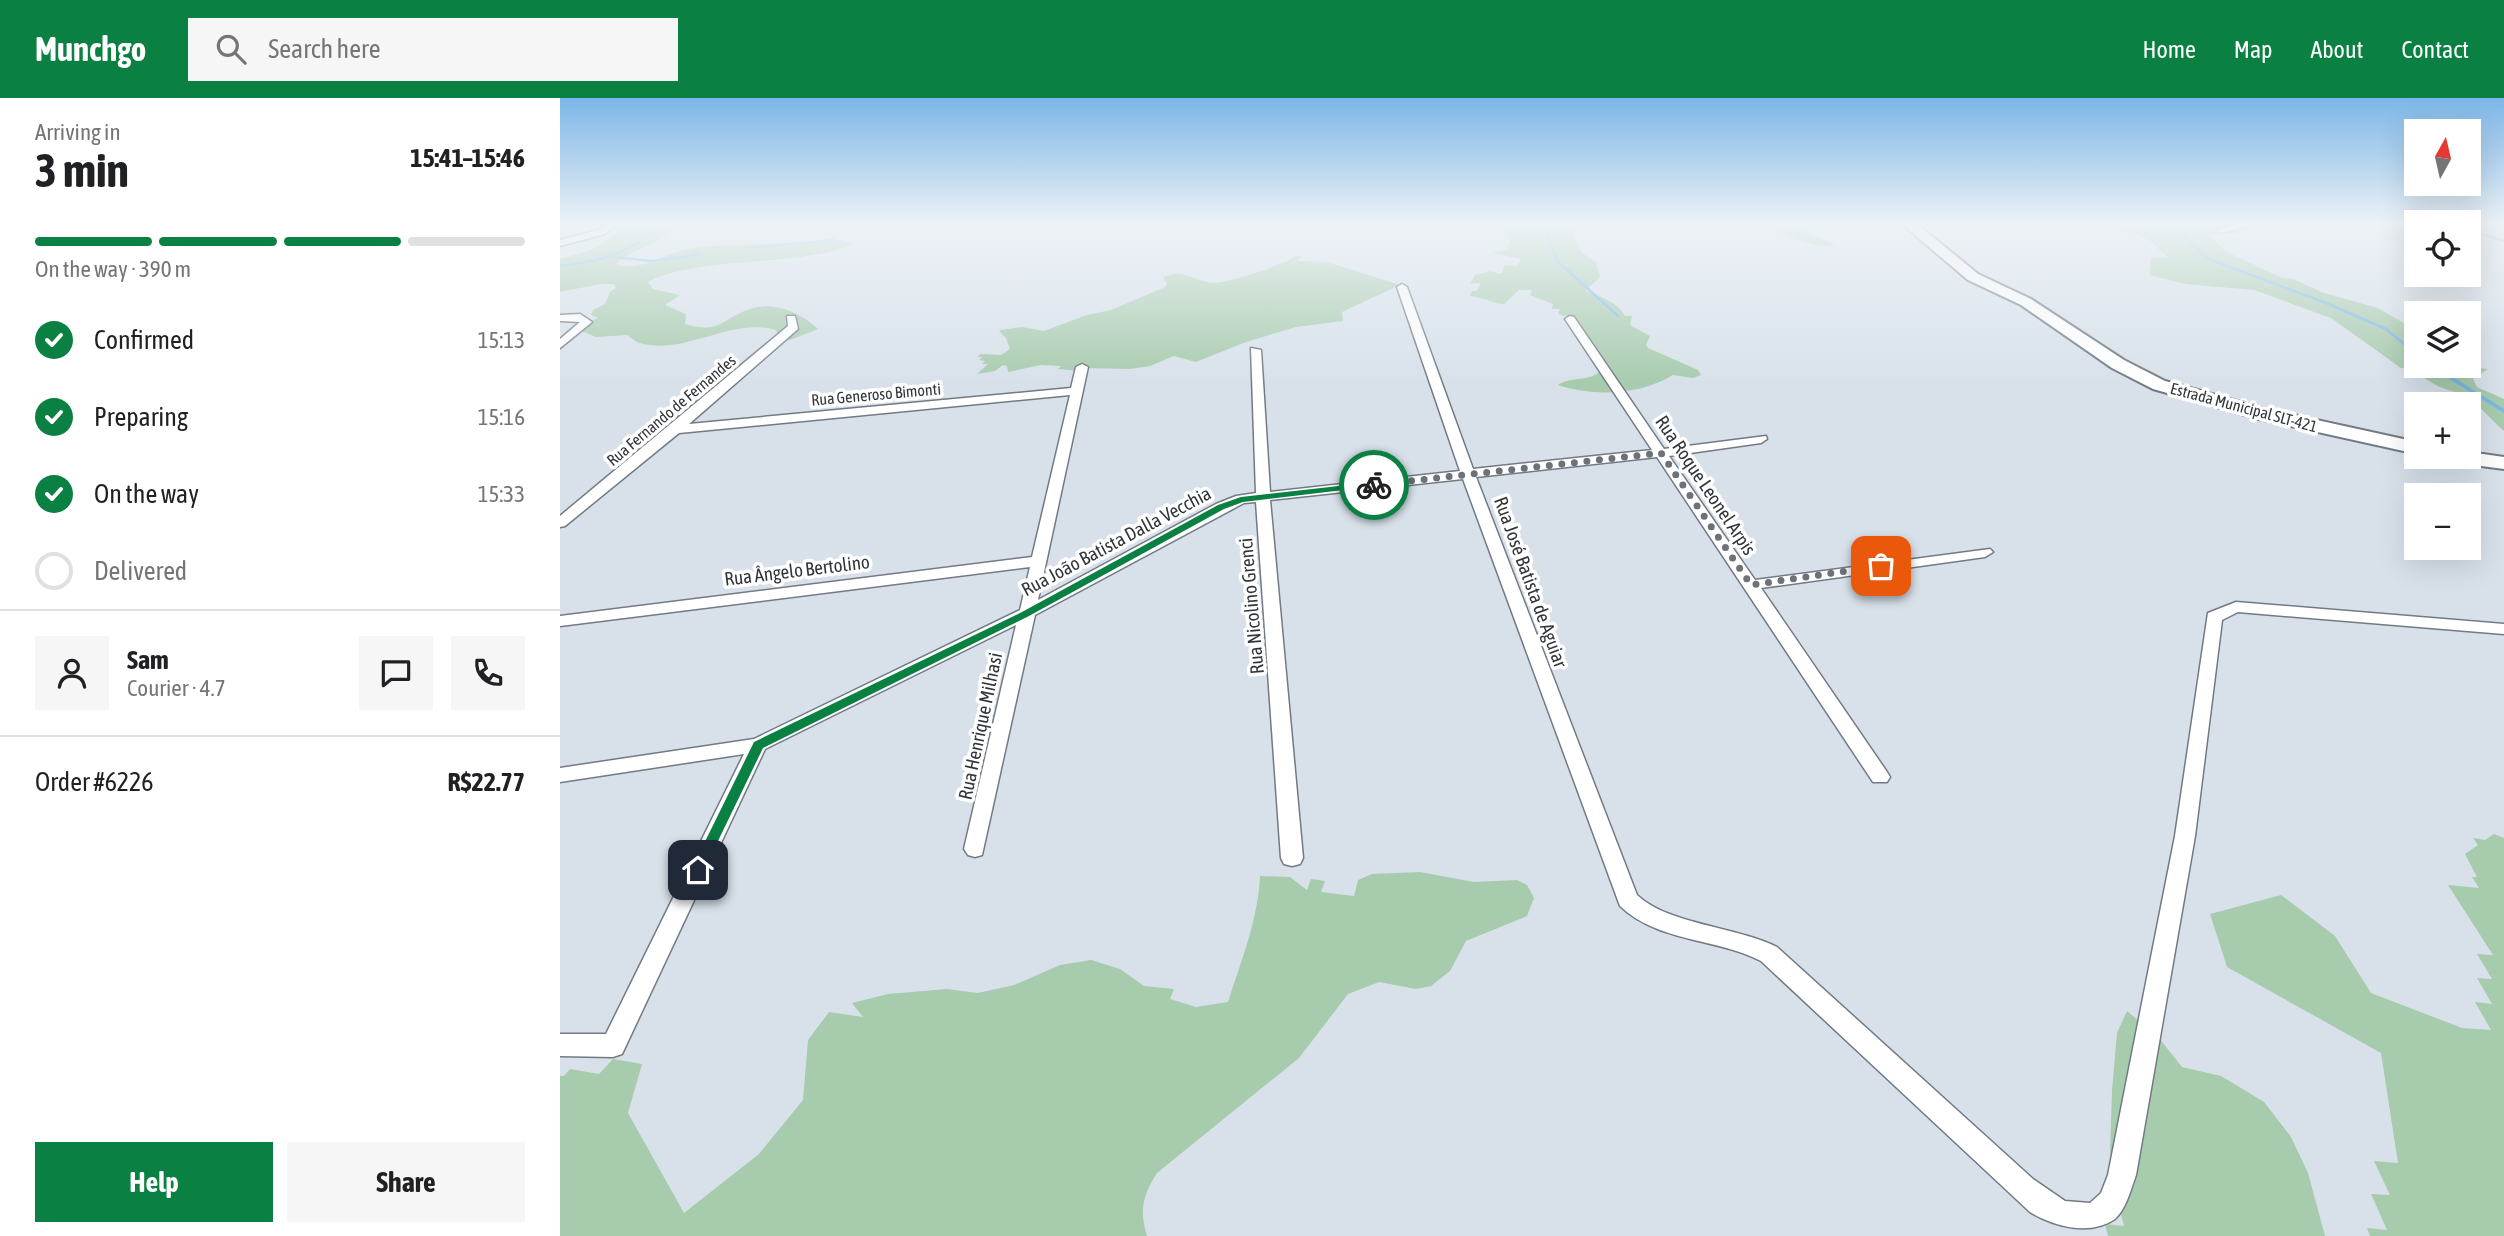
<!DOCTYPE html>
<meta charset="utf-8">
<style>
:root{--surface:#fff;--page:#f6f6f6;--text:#202124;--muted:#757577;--line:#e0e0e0;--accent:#0b8043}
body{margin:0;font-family:"Asap Condensed",sans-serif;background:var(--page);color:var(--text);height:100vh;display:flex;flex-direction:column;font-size:26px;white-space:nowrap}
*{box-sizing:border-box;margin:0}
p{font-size:23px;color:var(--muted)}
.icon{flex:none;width:38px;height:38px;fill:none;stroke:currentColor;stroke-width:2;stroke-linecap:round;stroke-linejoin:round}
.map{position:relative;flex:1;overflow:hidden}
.panel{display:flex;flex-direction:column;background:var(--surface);width:560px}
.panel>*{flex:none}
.needle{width:46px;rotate:8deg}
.buttons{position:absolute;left:1844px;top:21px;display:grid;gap:14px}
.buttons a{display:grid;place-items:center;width:77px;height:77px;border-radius:0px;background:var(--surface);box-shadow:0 7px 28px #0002;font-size:35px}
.pin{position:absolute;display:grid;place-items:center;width:60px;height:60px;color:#fff;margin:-30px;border-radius:14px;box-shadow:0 4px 10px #0006}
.courier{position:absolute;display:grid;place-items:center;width:70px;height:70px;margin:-35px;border:5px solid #0b8043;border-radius:50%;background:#fff;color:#222;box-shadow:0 2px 9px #0007}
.headline em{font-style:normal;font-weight:700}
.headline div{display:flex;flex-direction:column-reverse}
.headline{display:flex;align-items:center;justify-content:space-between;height:119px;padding:0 35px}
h1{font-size:46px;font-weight:700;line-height:52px}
.bar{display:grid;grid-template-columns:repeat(4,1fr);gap:10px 7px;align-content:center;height:84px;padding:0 35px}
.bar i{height:9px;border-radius:5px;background:var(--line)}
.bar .active{background:var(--accent)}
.bar p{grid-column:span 4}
.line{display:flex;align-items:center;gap:18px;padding:0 35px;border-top:2px solid var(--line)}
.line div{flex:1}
.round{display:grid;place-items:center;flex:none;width:74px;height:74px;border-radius:0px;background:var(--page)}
ol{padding:0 35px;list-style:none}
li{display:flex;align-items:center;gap:21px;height:77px}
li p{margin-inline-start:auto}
li .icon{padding:7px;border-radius:50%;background:var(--accent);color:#fff;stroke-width:4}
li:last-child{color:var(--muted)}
li i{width:38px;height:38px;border:4px solid var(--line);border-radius:50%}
.cta{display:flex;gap:14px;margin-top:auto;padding:14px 35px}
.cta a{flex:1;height:80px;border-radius:0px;background:var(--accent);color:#fff;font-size:28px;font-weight:700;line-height:80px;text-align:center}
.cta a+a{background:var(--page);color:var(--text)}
header{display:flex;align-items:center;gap:42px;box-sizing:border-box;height:98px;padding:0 35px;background:var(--accent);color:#fff}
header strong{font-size:33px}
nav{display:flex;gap:38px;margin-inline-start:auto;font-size:24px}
.search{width:490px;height:63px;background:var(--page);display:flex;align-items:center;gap:18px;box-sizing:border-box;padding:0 24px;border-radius:0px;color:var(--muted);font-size:26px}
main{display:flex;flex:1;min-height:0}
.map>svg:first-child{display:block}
.green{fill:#a7cbad}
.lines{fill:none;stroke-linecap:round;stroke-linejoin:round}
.stream-far1{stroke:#7ab8e7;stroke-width:2.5}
.stream{stroke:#7ab8e7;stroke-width:3.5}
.street-casing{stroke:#727a83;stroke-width:3}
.secondary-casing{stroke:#727a83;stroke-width:4}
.street{fill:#fff;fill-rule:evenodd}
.secondary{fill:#fff;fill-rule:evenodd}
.route{fill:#0b8043}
.done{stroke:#6c7277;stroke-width:7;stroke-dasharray:0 12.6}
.labels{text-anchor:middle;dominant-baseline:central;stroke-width:7;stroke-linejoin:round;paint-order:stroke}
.far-street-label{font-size:16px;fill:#323639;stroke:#fff}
.street-label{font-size:19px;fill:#323639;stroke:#fff}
</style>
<header>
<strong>Munchgo</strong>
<div class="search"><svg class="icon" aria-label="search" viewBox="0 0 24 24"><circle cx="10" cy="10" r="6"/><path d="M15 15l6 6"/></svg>Search here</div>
<nav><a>Home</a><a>Map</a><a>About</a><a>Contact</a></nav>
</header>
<main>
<section class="panel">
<div class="headline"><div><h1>3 min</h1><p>Arriving in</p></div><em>15:41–15:46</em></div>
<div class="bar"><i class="active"></i><i class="active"></i><i class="active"></i><i></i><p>On the way · 390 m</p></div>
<ol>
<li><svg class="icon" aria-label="check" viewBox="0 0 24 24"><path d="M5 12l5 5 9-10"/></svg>Confirmed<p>15:13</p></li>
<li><svg class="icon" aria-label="check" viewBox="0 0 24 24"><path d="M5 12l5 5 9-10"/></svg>Preparing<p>15:16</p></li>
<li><svg class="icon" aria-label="check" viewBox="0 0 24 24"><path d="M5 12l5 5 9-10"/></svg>On the way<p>15:33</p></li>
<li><i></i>Delivered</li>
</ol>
<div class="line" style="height:126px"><a class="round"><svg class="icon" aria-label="person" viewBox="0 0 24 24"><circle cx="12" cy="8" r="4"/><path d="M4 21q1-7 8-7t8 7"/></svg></a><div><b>Sam</b><p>Courier · 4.7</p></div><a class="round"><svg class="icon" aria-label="chat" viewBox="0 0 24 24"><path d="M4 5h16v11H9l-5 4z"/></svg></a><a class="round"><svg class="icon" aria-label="phone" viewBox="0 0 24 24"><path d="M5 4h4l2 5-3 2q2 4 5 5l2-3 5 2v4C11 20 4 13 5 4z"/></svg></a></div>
<div class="line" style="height:91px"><div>Order #6226</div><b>R$22.77</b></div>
<div class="cta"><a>Help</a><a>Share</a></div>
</section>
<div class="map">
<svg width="1944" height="1138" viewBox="0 0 1944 1138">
<rect width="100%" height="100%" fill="#d8e1ea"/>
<path class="green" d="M71 126H112C105 148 72 149 56 166 81 175 104 155 129 151 159 146 191 146 222 146 245 145 269 139 293 145 279 154 263 155 247 158 203 165 124 164 88 184L93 191 120 197 105 207 126 216 125 226C158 236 160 223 187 212 211 202 240 214 258 231L230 242 215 243 218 237 216 232C170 219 126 258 80 245 75 244 72 240 67 237L36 239 17 231 38 220 31 217 33 212 45 206 50 194 56 190 54 186H40L0 194V161L32 152Z
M938 126H999L1012 133 1022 155 1036 164 1040 179 1025 193C1040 198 1058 204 1065 218H1072L1070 227 1090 238 1086 247 1088 250 1138 272 1141 277 1133 280 1113 277C1080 297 1035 299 998 287 1010 278 1032 284 1041 272L1012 220 998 216 1000 211H992L993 206 970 197 972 192H959L944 206C931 205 923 199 910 198L912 193H917L921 185 910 186 915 177 930 173 941 176 945 167 957 168 961 161 932 155 947 151 950 142Z
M1195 126H1233L1276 148C1246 150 1220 133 1195 126Z
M1663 126 1674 129 1681 136 1657 135 1650 138 1667 154 1722 180 1733 181 1764 195 1818 210 1857 233V268H1900L1928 271 1913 281 1917 289 1944 301V333C1931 322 1916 303 1901 296 1893 293 1883 291 1876 287 1864 281 1855 271 1841 270L1771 220 1694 192 1625 186 1590 177 1591 160H1608L1603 154 1595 152H1600C1584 132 1551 132 1527 127Z
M735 158H741L738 163 767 164 840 187 782 214 783 223 736 229 686 244 636 264 614 258 590 268 570 271 526 270 520 273 498 271 501 268 481 267 448 274 447 268 443 267 435 273 417 276 428 266H422L425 263 419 262 422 259H417L421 256 441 257 450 251 446 240 439 233 441 232 462 229 484 233 527 217 551 212 605 189 607 185 603 180C620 169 634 182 651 185 665 186 728 166 735 158Z
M1934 736 1944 740V1138H1810L1807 1130 1827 1132 1811 1096 1830 1097 1814 1063 1838 1065 1821 955 1667 869 1650 816 1721 797 1775 838 1811 895 1902 930 1931 932 1915 904 1932 906 1917 880 1932 881 1917 856 1933 857 1888 787 1919 790 1912 779H1917L1905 756 1918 747 1913 740 1925 742Z
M860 774 914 784 957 782 967 787 974 800 967 818 906 843 890 873 871 888 856 891 819 884 788 896 739 960 597 1075C583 1097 579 1112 587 1138H0V978H4L10 971 39 976 53 961 82 966 68 1015 124 1115 199 1056 243 1002 248 942 269 914 303 919 292 905 328 896 387 891 418 895 454 887 500 867 531 862 560 871 584 888 614 891 610 901 636 909 668 904C681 863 698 822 700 778L730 779 747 792 751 781 765 783 761 794 794 798 798 782 812 776Z
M1567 913 1599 940 1622 969 1661 978 1704 1004 1731 1039 1748 1075 1765 1138H1548L1545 1126 1564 1128 1555 1092H1560L1550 1055 1552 993 1557 935Z"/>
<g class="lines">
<path class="stream-far1" d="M983 126 997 163 1058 218
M1221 126 1242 135
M1612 126 1646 160 1766 205 1826 231 1844 246
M1909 132 1944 143
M189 150 274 142
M53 159 92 163 141 156
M0 168C40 164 74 153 104 126"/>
<path class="stream" d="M1842 244 1857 257
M1872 268 1944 313"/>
<defs>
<path id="street" d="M47 126H57L45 136 0 148V142L39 132Z
M1677 126H1697L1661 135 1657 132Z
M842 186 847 189 913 371 1092 352 1005 221 1010 218 1014 219 1104 351 1206 338 1207 341 1201 345 1109 358 1195 482 1430 451 1433 454 1425 459 1201 490 1327 674 1330 679 1327 684H1313L1097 359 916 379 1077 797C1109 827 1175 828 1217 849L1473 1081 1505 1103 1530 1105 1541 1095 1548 1077 1615 738 1648 515 1676 504 1944 526V536L1678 514 1662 522 1635 738 1576 1077C1571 1091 1566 1111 1555 1121 1530 1138 1495 1129 1470 1114L1201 863C1157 840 1097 844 1060 808L903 381 710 402 743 760 740 766 732 768 724 766 721 760 696 404 684 405 475 517 422 757 415 759 408 757 404 751 456 527 205 651 62 956 53 959 0 958V936H46L184 656 0 684V670L194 641 460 512 470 469 0 528V518L472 459 510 297 119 335 5 428 0 429V418L228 228 227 218H235L238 231 129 326 511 290 516 269 522 266 528 269 478 502 656 406 676 398 696 395 691 250 701 252 710 394 900 373 837 189Z
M20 216 32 224 0 250V241L20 224 0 223V217Z"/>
<path id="secondary" d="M1342 126H1357L1418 176 1471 201 1564 262 1605 283 1702 310 1857 344V356L1699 321 1593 291 1552 270 1461 207 1408 182Z
M1909 354 1944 359V371L1898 365 1891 363 1888 359H1909Z"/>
</defs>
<use href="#street" class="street-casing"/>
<use href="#secondary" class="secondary-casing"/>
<use href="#street" class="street"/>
<use href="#secondary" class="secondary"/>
</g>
<linearGradient id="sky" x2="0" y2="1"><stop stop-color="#7cb6e8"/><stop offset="0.44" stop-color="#edf2f6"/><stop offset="1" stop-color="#edf2f6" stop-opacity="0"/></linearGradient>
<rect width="1944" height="286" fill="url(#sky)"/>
<path class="route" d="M814 384 817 385V388L683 404 664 411 469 518 203 650 142 776H133L131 772 194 644 462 514 658 407 681 399Z"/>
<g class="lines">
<path class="done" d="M814 387 1101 355 1191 487 1321 468"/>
</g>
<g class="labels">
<g class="far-street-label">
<text transform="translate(316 296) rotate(-5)">Rua Generoso Bimonti</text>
<text transform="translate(1684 309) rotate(15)">Estrada Municipal SLT-421</text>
<text transform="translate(111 312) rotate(-40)">Rua Fernando de Fernandes</text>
</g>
<g class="street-label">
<text transform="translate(1146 387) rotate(56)">Rua Roque Leonel Arpis</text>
<text transform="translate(556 443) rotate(-28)">Rua João Batista Dalla Vecchia</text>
<text transform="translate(237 472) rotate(-7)">Rua Ângelo Bertolino</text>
<text transform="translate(971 484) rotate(70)">Rua José Batista de Aguiar</text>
<text transform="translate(691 508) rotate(-95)">Rua Nicolino Grenci</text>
<text transform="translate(420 628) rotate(-78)">Rua Henrique Milhasi</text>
</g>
</g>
</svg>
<div class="buttons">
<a><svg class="needle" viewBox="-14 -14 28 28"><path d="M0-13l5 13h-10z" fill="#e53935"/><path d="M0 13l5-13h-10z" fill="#757577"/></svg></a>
<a><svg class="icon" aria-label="locate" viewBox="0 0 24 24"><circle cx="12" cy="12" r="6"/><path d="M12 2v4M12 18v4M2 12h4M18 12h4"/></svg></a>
<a><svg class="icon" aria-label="layers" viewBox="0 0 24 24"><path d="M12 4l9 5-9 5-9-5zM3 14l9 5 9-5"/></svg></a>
<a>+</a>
<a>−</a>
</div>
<div class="pin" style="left:1321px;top:468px;background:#ea580c"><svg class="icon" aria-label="bag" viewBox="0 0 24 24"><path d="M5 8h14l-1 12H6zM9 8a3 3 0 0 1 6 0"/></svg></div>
<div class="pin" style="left:138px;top:772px;background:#1f2937"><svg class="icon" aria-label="home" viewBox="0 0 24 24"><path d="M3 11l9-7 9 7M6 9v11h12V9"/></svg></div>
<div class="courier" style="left:814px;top:387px"><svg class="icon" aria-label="bike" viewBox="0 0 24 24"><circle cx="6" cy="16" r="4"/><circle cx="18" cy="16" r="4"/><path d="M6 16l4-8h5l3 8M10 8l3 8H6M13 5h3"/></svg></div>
</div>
</main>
